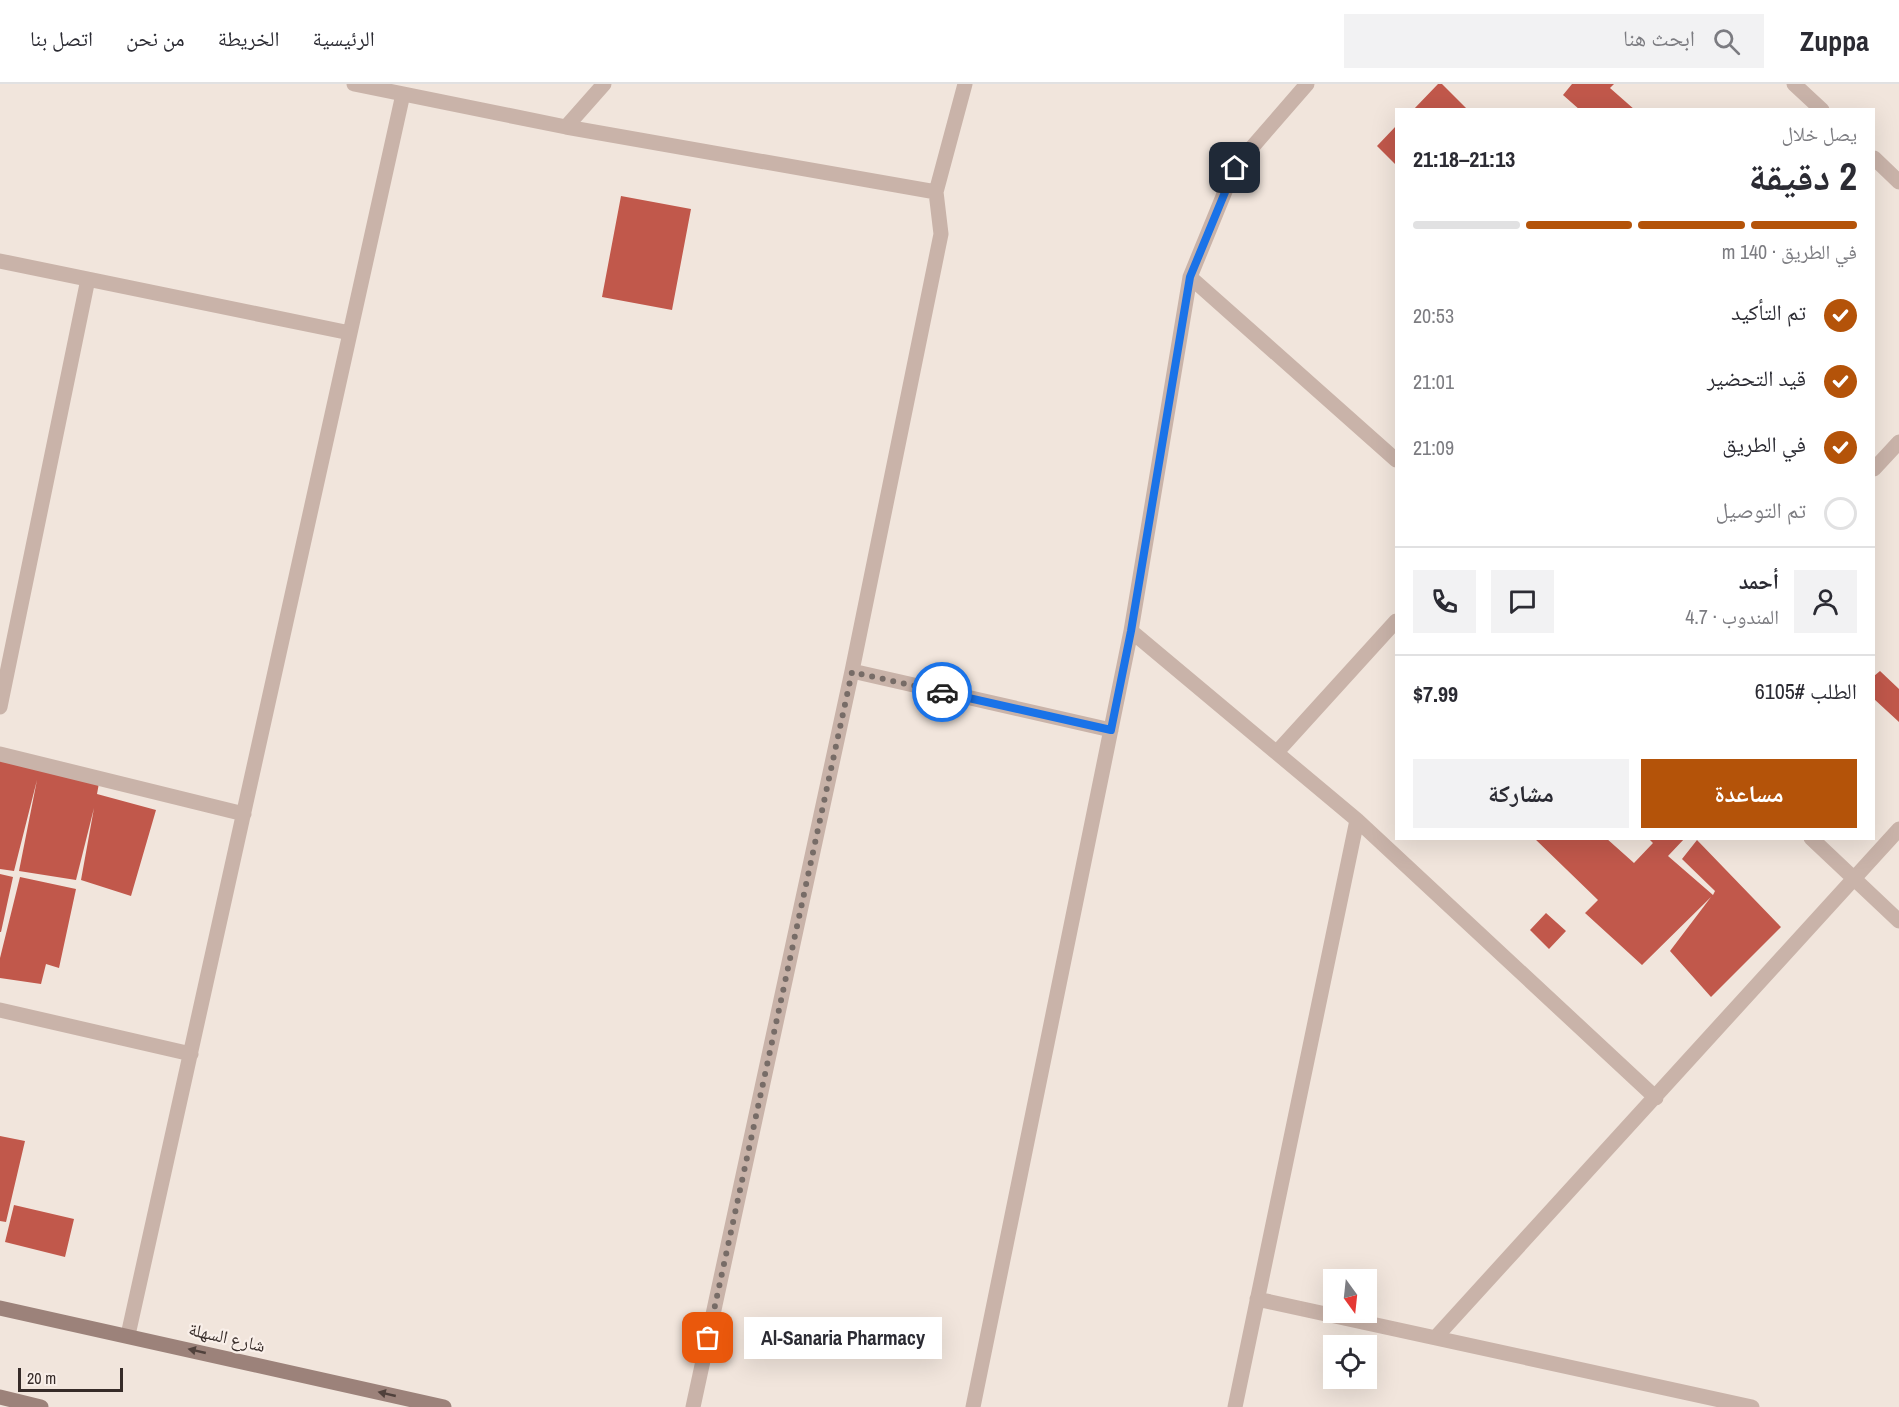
<!DOCTYPE html>
<html lang="ar">
<meta charset="utf-8">
<style>
:root{--surface:#fff;--page:#f2f2f3;--text:#2b2b33;--muted:#7c7c81;--line:#e1e1e2;--accent:#b45309}
body{margin:0;font-family:"Archivo Narrow","Noto Naskh Arabic",sans-serif;background:var(--page);color:var(--text);direction:rtl;height:100vh;display:flex;flex-direction:column;font-size:22px;white-space:nowrap}
*{box-sizing:border-box;margin:0}
p{font-size:20px;color:var(--muted)}
.icon{flex:none;width:33px;height:33px;fill:none;stroke:currentColor;stroke-width:2;stroke-linecap:round;stroke-linejoin:round}
.map{position:relative;flex:1;overflow:hidden;direction:ltr}
.sheet{position:absolute;left:1395px;top:24px;width:480px;height:732px;display:flex;flex-direction:column;background:var(--surface);border-radius:0px;box-shadow:0 6px 24px #0002;direction:rtl}
.sheet>*{flex:none}
.needle{width:39px;rotate:165deg}
.fabs{position:absolute;left:1323px;top:1185px;display:grid;gap:12px}
.fabs a{display:grid;place-items:center;width:54px;height:54px;border-radius:0px;background:var(--surface);box-shadow:0 6px 24px #0002;font-size:30px}
.scale{position:absolute;left:18px;bottom:15px;width:105px;box-sizing:border-box;padding-left:6px;border:3px solid #362b28;border-top:0;font-size:16px;line-height:21px;white-space:nowrap;color:#362b28;-webkit-text-stroke:4px #f9efe9;paint-order:stroke}
.pin{position:absolute;display:grid;place-items:center;width:51px;height:51px;color:#fff;margin:-26px;border-radius:12px;box-shadow:0 3px 9px #0006}
.courier{position:absolute;display:grid;place-items:center;width:60px;height:60px;margin:-30px;border:4px solid #1a73e8;border-radius:50%;background:#fff;color:#222;box-shadow:0 2px 8px #0007}
.bubble{position:absolute;height:42px;border-radius:0px;background:var(--surface);box-shadow:0 6px 24px #0002;font-size:20px;font-weight:700;line-height:42px;text-align:center;direction:rtl}
.headline em{font-style:normal;font-weight:700}
.headline div{display:flex;flex-direction:column-reverse}
.headline{display:flex;align-items:center;justify-content:space-between;height:102px;padding:0 18px}
h1{font-size:39px;font-weight:700;line-height:45px}
.bar{display:grid;grid-template-columns:repeat(4,1fr);gap:9px 6px;align-content:center;height:72px;padding:0 18px}
.bar i{height:8px;border-radius:4px;background:var(--line)}
.bar .current{background:var(--accent)}
.bar p{grid-column:span 4}
.line{display:flex;align-items:center;gap:15px;padding:0 18px;border-top:2px solid var(--line)}
.line div{flex:1}
.round{display:grid;place-items:center;flex:none;width:63px;height:63px;border-radius:0px;background:var(--page)}
ol{padding:0 18px;list-style:none}
li{display:flex;align-items:center;gap:18px;height:66px}
li p{margin-inline-start:auto}
li .icon{padding:6px;border-radius:50%;background:var(--accent);color:#fff;stroke-width:4}
li:last-child{color:var(--muted)}
li i{width:33px;height:33px;border:3px solid var(--line);border-radius:50%}
.action{display:flex;gap:12px;margin-top:auto;padding:12px 18px}
.action a{flex:1;height:69px;border-radius:0px;background:var(--accent);color:#fff;font-size:24px;font-weight:700;line-height:69px;text-align:center}
.action a+a{background:var(--page);color:var(--text)}
header{display:flex;align-items:center;gap:36px;box-sizing:border-box;height:84px;padding:0 30px;background:var(--surface);border-bottom:2px solid var(--line)}
header strong{font-size:28px}
nav{display:flex;gap:33px;margin-inline-start:auto;font-size:21px}
.search{width:420px;height:54px;background:var(--page);display:flex;align-items:center;gap:15px;box-sizing:border-box;padding:0 21px;border-radius:0px;color:var(--muted);font-size:22px}
.map>svg:first-child{display:block}
.building{fill:#c1584b}
.lines{fill:none;stroke-linecap:round;stroke-linejoin:round}
.minor{stroke:#c9b3a9;stroke-width:15}
.tertiary{stroke:#c9b3a9;stroke-width:15}
.secondary{stroke:#9c827a;stroke-width:15}
.oneway{fill:#50413c}
.done{stroke:#776c67;stroke-width:6;stroke-dasharray:0 10.8}
.route{stroke:#1a73e8;stroke-width:8}
.labels{text-anchor:middle;dominant-baseline:central;stroke-width:4.5;stroke-linejoin:round;paint-order:stroke}
.street-label{font-size:18px;fill:#362b28;stroke:#f9efe9}
</style>
<header>
<strong>Zuppa</strong>
<div class="search"><svg class="icon" aria-label="search" viewBox="0 0 24 24"><circle cx="10" cy="10" r="6"/><path d="M15 15l6 6"/></svg>ابحث هنا</div>
<nav><a>الرئيسية</a><a>الخريطة</a><a>من نحن</a><a>اتصل بنا</a></nav>
</header>
<div class="map">
<svg width="1899" height="1323" viewBox="0 0 1899 1323">
<rect width="100%" height="100%" fill="#f1e5dc"/>
<path class="building" d="M1438 0H1442L1468 26H1413Z
M1572 0H1614L1610 4 1635 26H1580L1563 11Z
M1396 42V81L1377 62Z
M621 112 691 125 672 226 602 213Z
M1880 587 1899 605V638L1874 615V592Z
M0 675 99 699 97 710 156 726 131 812 81 796 94 724 76 796 19 787 37 696 14 787 0 785Z
M1534 754H1606L1634 779 1653 759 1648 754H1685L1668 772 1713 811 1715 807 1682 775 1697 756 1781 843 1711 913 1670 867 1711 813 1642 881 1585 829 1598 816Z
M0 790 13 793 1 848H0Z
M20 793 76 805 59 884 46 880 41 900 0 894V874Z
M1546 829 1566 847 1549 865 1530 846Z
M0 1052 25 1057 6 1138 0 1137Z
M14 1121 74 1135 65 1173 5 1158Z"/>
<g class="lines">
<path class="minor" d="M354 0 566 43 936 108
M566 43 604 0
M0 177 350 249
M1190 193 1396 376
M1874 385 1899 358
M1131 547 1357 736 1656 1014
M852 587 1111 646
M0 623 88 195
M1277 668 1396 537
M0 670 244 730
M1811 754 1899 837
M0 926 191 970
M1257 1215 1752 1323
M128 1251 403 10
M1436 1253 1899 745
M693 1323 852 587 941 150 936 108 965 0
M973 1323 1131 547 1190 193 1235 83 1307 0
M1235 1323 1357 736"/>
<path class="tertiary" d="M1794 0 1822 26
M1874 74 1899 98"/>
<path class="secondary" d="M0 1224 444 1323
M0 1313 41 1323"/>
</g>
<defs><path id="oneway-solid" d="M-6-.8H1V-3.2L6.5 0L1 3.2V.8H-6Z" transform="scale(1.5)"/></defs>
<g class="oneway">
<use href="#oneway-solid" transform="translate(197 1267) rotate(-167)"/>
<use href="#oneway-solid" transform="translate(387 1310) rotate(-167)"/>
</g>
<g class="lines">
<path class="done" d="M708 1254 852 588 942 608"/>
<path class="route" d="M942 608 1111 646 1131 547 1190 193 1235 84"/>
</g>
<g class="labels">
<g class="street-label">
<text transform="translate(227 1253) rotate(13)">شارع السهلة</text>
</g>
</g>
</svg>
<div class="fabs">
<a><svg class="needle" viewBox="-14 -14 28 28"><path d="M0-13l5 13h-10z" fill="#e53935"/><path d="M0 13l5-13h-10z" fill="#7c7c81"/></svg></a>
<a><svg class="icon" aria-label="locate" viewBox="0 0 24 24"><circle cx="12" cy="12" r="6"/><path d="M12 2v4M12 18v4M2 12h4M18 12h4"/></svg></a>
</div>
<div class="scale">20 m</div>
<div class="pin" style="left:708px;top:1254px;background:#ea580c"><svg class="icon" aria-label="bag" viewBox="0 0 24 24"><path d="M5 8h14l-1 12H6zM9 8a3 3 0 0 1 6 0"/></svg></div>
<div class="pin" style="left:1235px;top:84px;background:#1f2937"><svg class="icon" aria-label="home" viewBox="0 0 24 24"><path d="M3 11l9-7 9 7M6 9v11h12V9"/></svg></div>
<div class="courier" style="left:942px;top:608px"><svg class="icon" aria-label="car" viewBox="0 0 24 24"><path d="M5 17H2v-5l4-1 3-4h7l3 4 3 1v5h-3M9 17h6M6 11h13"/><circle cx="7" cy="17" r="2"/><circle cx="17" cy="17" r="2"/></svg></div>
<div class="bubble" style="left:744px;top:1233px;width:198px">Al-Sanaria Pharmacy</div>
<section class="sheet">
<div class="headline"><div><h1>2 دقيقة</h1><p>يصل خلال</p></div><em>21:13–21:18</em></div>
<div class="bar"><i class="current"></i><i class="current"></i><i class="current"></i><i></i><p>في الطريق · 140 m</p></div>
<ol>
<li><svg class="icon" aria-label="check" viewBox="0 0 24 24"><path d="M5 12l5 5 9-10"/></svg>تم التأكيد<p>20:53</p></li>
<li><svg class="icon" aria-label="check" viewBox="0 0 24 24"><path d="M5 12l5 5 9-10"/></svg>قيد التحضير<p>21:01</p></li>
<li><svg class="icon" aria-label="check" viewBox="0 0 24 24"><path d="M5 12l5 5 9-10"/></svg>في الطريق<p>21:09</p></li>
<li><i></i>تم التوصيل</li>
</ol>
<div class="line" style="height:108px"><a class="round"><svg class="icon" aria-label="person" viewBox="0 0 24 24"><circle cx="12" cy="8" r="4"/><path d="M4 21q1-7 8-7t8 7"/></svg></a><div><b>أحمد</b><p>المندوب · 4.7</p></div><a class="round"><svg class="icon" aria-label="chat" viewBox="0 0 24 24"><path d="M4 5h16v11H9l-5 4z"/></svg></a><a class="round"><svg class="icon" aria-label="phone" viewBox="0 0 24 24"><path d="M5 4h4l2 5-3 2q2 4 5 5l2-3 5 2v4C11 20 4 13 5 4z"/></svg></a></div>
<div class="line" style="height:78px"><div>الطلب #6105</div><b>$7.99</b></div>
<div class="action"><a>مساعدة</a><a>مشاركة</a></div>
</section>
</div>
